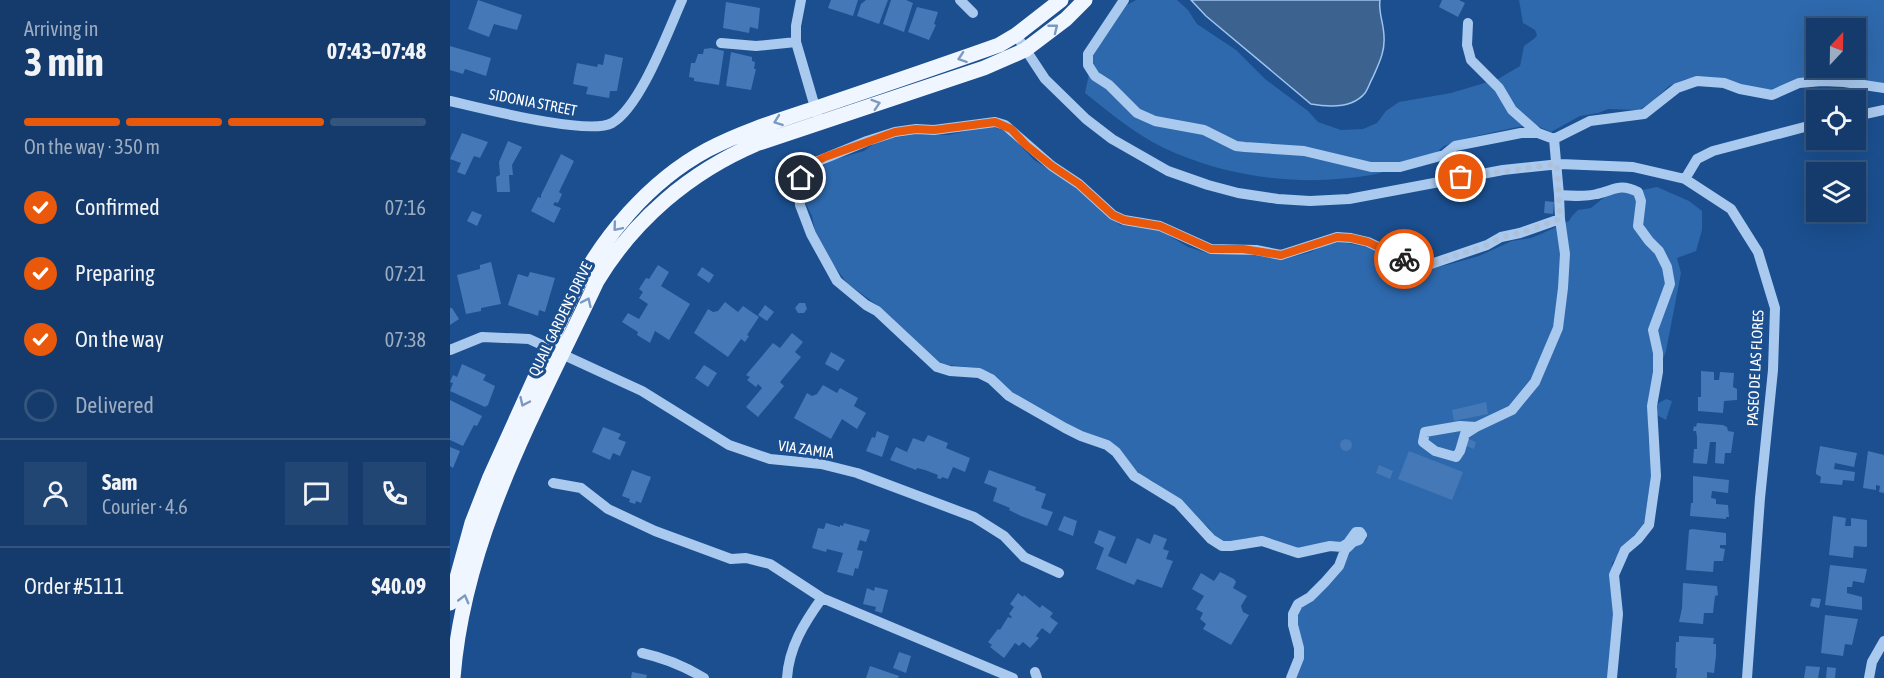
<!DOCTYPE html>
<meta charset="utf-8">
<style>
:root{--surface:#143b6b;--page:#214673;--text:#f1f3f6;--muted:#9dadc1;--line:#33557e;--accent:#ea580c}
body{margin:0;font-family:"Asap Condensed",sans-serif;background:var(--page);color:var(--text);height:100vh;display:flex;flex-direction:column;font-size:22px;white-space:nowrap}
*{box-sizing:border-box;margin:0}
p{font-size:20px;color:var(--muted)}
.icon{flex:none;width:33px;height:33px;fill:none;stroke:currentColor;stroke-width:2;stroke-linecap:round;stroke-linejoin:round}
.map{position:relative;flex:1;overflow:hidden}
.panel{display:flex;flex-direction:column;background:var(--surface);width:450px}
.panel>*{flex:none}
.needle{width:39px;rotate:22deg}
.fabs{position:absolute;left:1356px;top:18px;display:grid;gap:12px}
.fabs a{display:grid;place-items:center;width:60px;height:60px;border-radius:0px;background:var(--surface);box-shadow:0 6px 24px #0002,0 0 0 2px var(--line);font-size:30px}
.pin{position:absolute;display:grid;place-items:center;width:51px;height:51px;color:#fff;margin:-26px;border:3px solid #fff;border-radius:50%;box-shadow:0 2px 6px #0007}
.courier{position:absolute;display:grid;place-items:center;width:60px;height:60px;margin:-30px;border:4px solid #ea580c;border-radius:50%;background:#fff;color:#222;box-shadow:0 2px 8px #0007}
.overview em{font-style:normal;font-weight:700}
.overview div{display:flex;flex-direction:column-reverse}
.overview{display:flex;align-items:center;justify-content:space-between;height:102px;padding:0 24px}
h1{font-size:39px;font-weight:700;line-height:45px}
.bar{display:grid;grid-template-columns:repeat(4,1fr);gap:9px 6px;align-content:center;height:72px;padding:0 24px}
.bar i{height:8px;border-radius:4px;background:var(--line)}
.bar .on{background:var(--accent)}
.bar p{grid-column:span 4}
.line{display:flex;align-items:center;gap:15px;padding:0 24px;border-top:2px solid var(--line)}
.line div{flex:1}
.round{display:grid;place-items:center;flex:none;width:63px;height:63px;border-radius:0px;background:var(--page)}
ol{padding:0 24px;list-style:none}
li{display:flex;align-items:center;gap:18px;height:66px}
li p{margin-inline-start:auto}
li .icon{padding:6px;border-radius:50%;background:var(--accent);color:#fff;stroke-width:4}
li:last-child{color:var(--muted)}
li i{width:33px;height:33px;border:3px solid var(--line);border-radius:50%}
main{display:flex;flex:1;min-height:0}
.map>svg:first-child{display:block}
.green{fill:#2e69ad;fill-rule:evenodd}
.water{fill:#3c6290;stroke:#9cc4f0;stroke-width:1.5}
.building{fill:#4478b7}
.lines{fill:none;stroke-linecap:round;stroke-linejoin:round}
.minor{stroke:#a9c9ee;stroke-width:10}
.major{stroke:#f0f6ff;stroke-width:15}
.oneway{stroke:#7b9ac1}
.done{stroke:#afc1d8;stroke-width:6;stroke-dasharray:0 10.8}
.route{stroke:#ea580c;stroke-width:8}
.labels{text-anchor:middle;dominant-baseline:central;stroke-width:6;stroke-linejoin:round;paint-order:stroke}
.street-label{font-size:15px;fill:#fff;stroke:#1b4f8f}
</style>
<main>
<section class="panel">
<div class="overview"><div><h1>3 min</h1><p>Arriving in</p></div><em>07:43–07:48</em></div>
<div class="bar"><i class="on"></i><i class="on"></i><i class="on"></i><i></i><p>On the way · 350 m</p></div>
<ol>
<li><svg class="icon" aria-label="check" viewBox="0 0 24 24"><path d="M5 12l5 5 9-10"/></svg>Confirmed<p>07:16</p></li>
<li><svg class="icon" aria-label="check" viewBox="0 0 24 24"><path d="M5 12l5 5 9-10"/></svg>Preparing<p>07:21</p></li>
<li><svg class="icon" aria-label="check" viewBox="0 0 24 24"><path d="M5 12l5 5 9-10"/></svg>On the way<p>07:38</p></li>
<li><i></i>Delivered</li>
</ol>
<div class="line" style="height:108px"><a class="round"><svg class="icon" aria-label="person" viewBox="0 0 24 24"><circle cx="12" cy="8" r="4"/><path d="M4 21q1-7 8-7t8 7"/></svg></a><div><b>Sam</b><p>Courier · 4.6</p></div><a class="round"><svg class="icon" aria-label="chat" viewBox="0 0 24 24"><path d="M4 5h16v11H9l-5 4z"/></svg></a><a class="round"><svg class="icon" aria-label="phone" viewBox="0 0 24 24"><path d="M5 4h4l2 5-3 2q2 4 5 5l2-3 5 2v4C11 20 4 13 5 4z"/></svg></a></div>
<div class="line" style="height:78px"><div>Order #5111</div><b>$40.09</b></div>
</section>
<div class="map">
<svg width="1434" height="678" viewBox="0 0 1434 678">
<rect width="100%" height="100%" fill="#1b4f8f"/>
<path class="green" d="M686 0H727L738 10 747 24 786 50 815 79 858 111 868 122 891 130 913 129 927 123 936 111 949 102 1001 93 1048 79 1070 66 1074 46 1085 38 1087 35 1085 30 1073 23 1069 0H1434V83L1328 87 1319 90 1255 78 1236 79 1219 86 1203 101 1189 110 1158 109 1148 113 1130 116 1101 132 1083 124 1058 129 1013 139 994 146 986 153C965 160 943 171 921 175 852 187 778 178 714 148 685 134 660 113 635 93L643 55 677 5ZM1366 28H1406V68H1366Z
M539 126 557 131 584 160 619 182 670 225 708 229 738 247 757 253 809 255 831 260 861 252 872 246 891 242 917 247 967 270 993 266 1029 256 1062 241 1081 238 1091 234 1119 221 1122 216 1128 210 1141 208 1162 191 1183 192 1207 187 1239 201 1252 211V230L1246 251 1227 258 1231 273 1216 351 1200 393 1198 434 1202 470 1194 523 1162 563 1164 618 1158 678H845L847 618 849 610 893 567 903 547 916 540 917 537 893 542 879 541 846 550 805 538H796L780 543 765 539 759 528 703 481 688 475 635 434 569 398 541 373 527 368 491 364 427 305 397 283 382 263 365 231 362 216 354 200 355 183 359 174 383 160 414 151 429 140 468 134 498 135Z
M1216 399 1222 401 1216 420 1207 415V404Z"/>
<path class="water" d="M741 0H930C928 12 934 24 934 37 935 52 929 63 923 77 920 82 918 89 915 93 903 108 878 107 861 104L756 16Z"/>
<path class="building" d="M28 0 72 15 67 30 44 24 39 37 18 29Z
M381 0H408L403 16 378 8Z
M416 0H438L429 24 407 16 411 4Z
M441 0H456L463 3 454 32 433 24Z
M992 0H1009L1015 3 1008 17 989 7Z
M276 2 310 8 308 29 300 27 299 33 273 28Z
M467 7 488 12 484 24 486 25 479 40 458 32Z
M0 46 41 58 36 76 15 69 13 74 0 70Z
M261 48 274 51 269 85 244 81V78L239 77 241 63H245L248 54H253L254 49Z
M281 52 302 57V61L305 62 304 69H306L301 90 276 86Z
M155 54 173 58 167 91H160L159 98 136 94 138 87 123 84 127 63 147 67 148 64 153 65Z
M12 133 38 142 30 158 24 156 15 175 7 172 11 163 0 159Z
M58 141 72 147 62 165 63 175H59L60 192H47L46 177 50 175 49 162Z
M111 154 124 161 109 192 112 194 108 203 105 202 103 205 111 208 104 223 81 211 88 197 91 198V195Z
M1095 201 1104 202 1103 214 1094 213Z
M22 211 32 215 27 226 17 221Z
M41 262 51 304 31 308V311L16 314 7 275 30 269V265Z
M208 265 219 272 211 286 240 304 219 340 205 331 200 343 187 335 188 332 172 322 178 313 189 319 198 304 189 298 193 292 189 289 196 278 199 279Z
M252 267 264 275 259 283 247 275Z
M80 272 105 278 95 312 89 310 88 316 58 305 68 274 78 277Z
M275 302 288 312 293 306 309 317 297 335 299 336 295 342 291 339 278 357 244 333 258 309 263 312 268 311Z
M349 303H355L357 309 354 313H348L345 308Z
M315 305 324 312 317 321 308 315Z
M0 308H2L9 319 0 325Z
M342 333 353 342 345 352 351 357 330 382 334 386 308 417 296 407 312 388 308 384 306 387 297 380 300 377 296 375 323 343 330 348Z
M381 352 395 360 388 371 375 364Z
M12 364 36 375 33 380 45 386 38 405 35 407 0 391 3 383 0 382 3 375 7 377Z
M254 365 267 373 258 387 245 378Z
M1251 371 1264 372V380H1269L1270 372 1284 373 1283 387 1287 389V400L1274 401 1273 413 1248 411V397H1251Z
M373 385 387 393 390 388 408 398 404 406 416 413 407 429 392 419 381 439 344 418 357 393 362 396 367 394Z
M0 400 32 416 27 426 24 425 13 446 0 440Z
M1036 402 1038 414 1004 421 1002 410Z
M1247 423 1273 425 1277 427 1278 431 1284 432 1281 453H1275L1274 464 1265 463 1266 442H1260L1257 464 1243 463 1244 449H1247V437L1246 431H1243L1244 426 1246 427Z
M153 427 171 434 168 439 176 442 170 456 163 453 160 460 142 452Z
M427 431 439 436 432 457 416 451 422 437 425 438Z
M478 435 498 443 496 448 520 458 515 472 503 467 498 479 492 477 491 479 487 478 488 475 475 470 467 468 466 470 440 460 446 447 457 452 463 438 474 442Z
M1016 438 1026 442 1024 449 1014 445Z
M890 445a6 6 0 1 1 12 0a6 6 0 1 1-12 0Z
M1370 446 1407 453 1404 467 1385 463 1384 469 1405 472 1404 481 1393 480 1392 485 1370 483 1371 477 1366 474V471Z
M0 447 10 451 3 468 0 466Z
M959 451 1013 472 1002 500 948 479Z
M1418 451 1434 455V493L1429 492 1430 486 1426 485V490L1413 488Z
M929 465 943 471 940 479 926 473Z
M182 470 201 477 191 503 186 501 185 504 179 502 180 499 172 496Z
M539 470 586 487 585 490 596 494 591 508 603 512 597 526 571 516 559 510 560 508 543 501 547 488 534 483Z
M1243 476 1279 480 1278 493 1262 491 1261 498 1266 499V504L1278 505 1279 517H1276V519L1240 516 1241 503H1243Z
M614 516 627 521 623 536 608 530Z
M1383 516 1396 518 1395 526H1401V518L1417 520V546L1416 547 1404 546 1403 558 1379 555Z
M376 523 390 527V525L393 526 394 523 420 530 416 542 410 540 407 550 413 551 408 569 405 568 403 576 387 572 393 553 377 549 376 552 362 548 368 528 374 529Z
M1242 529 1276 533V545H1270V548L1275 549 1273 561H1264L1263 572 1236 570 1239 530Z
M649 530 666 537 658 556 676 564 687 538 700 544 704 534 717 539 713 549 719 551 716 559 723 561 712 588 687 579 684 585 646 569 654 548 644 543Z
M1380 565 1417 569 1414 583 1403 581 1402 587H1397V593L1412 597V610L1375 605Z
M770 572 784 579 786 582 783 588 797 596 791 606 793 612 799 615 781 645 753 629 756 624 750 619 753 613 746 609 754 596 742 589 751 573 764 581Z
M1233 583 1267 586 1268 595 1265 596 1263 613H1254L1253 624 1229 622 1232 608Z
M425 587 438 590 432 613 425 611 426 607 413 604 417 588 424 591Z
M568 593 573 597 574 595 590 608 592 605 603 613 600 617 608 623 600 634 592 628 586 636 589 638 580 648 573 642 569 646 565 643 554 658 540 647 542 645 538 642 548 629 550 630 558 617 561 618 562 617 559 614 564 607 560 604Z
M1362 598 1371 599 1369 608 1360 606Z
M1375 615 1408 619 1402 645 1395 644 1393 656 1371 653Z
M1229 636 1264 638 1263 644H1266V656L1264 673 1257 672V678H1226L1227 668H1225L1226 642H1229Z
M449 652 461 656 456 673 443 668Z
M420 666 449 676 448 678H416Z
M1356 666 1370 667 1368 678H1354Z
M1377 667 1386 668 1385 678H1376Z
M182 672 197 675 196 678H181Z"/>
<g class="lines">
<path class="minor" d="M351 0 346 26V42L367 114
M510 0 523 13
M674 0 638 54V65L645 76 659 85 687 113 705 121 754 130 786 146 795 147 854 151 921 167H950L994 155 1005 146 1051 137 1071 133H1088L1104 139 1140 121 1194 114 1227 88 1247 81 1274 83 1290 89 1322 95 1349 83 1372 81 1394 82 1434 88
M1018 23 1017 45 1021 60 1049 88 1062 110 1088 133
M566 35 595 79 636 119 662 139 718 171 758 185 788 193 828 199 860 201 899 199 1053 170 1110 164 1183 167 1235 179 1281 209 1308 252 1325 308 1323 370 1310 498 1297 678
M271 43 306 46 346 42
M0 101C31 108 138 136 162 123 191 106 218 31 232 0
M1406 116 1434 110
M1104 139 1109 195
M1235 179 1247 159 1263 151 1366 124
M0 350 32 337 79 339 192 391 279 445 320 459 371 464 407 473 524 517 554 536 574 557 609 573
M1026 427 1015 434 1010 451 1006 457 985 451 973 442 975 432 1010 426 1026 427 1062 410 1085 382 1108 328 1113 288 1115 254 1110 219
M103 483 131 488 158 509 205 531 281 559 296 558 320 564 372 598 563 678
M192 653C215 658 234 666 254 678
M585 672 587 678
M337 678C339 647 354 623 372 598
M841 678 849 658V648L843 625V614L848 604 860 597 875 582 889 566 895 550 903 542 909 540 912 535 910 532H906L898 543 892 547 880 546 848 553 812 541 781 546H772L761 539 728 503 684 476 666 452 657 445 631 436 615 428 559 396 541 379 529 373 500 371 487 367 427 311 416 305 387 281 361 234 350 205 349 190 351 178 361 164 417 141 445 132 466 129 484 130 545 122 555 125 602 166 629 184 663 215 674 220 710 226 761 249 806 250 831 255 887 237 901 238 918 242 960 262 981 264 1037 245 1051 237 1070 233 1110 219 1109 195C1122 196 1135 197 1147 194 1165 190 1169 183 1188 192L1191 201 1188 226 1199 241 1209 251 1217 267 1220 284 1203 330 1208 353V372L1202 406 1206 476 1199 525 1188 539 1175 550 1164 575 1168 614 1162 678
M1419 678 1422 662 1434 641"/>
<path class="major" d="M0 603 22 523 40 477 122 296C153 237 198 182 257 150 293 131 333 119 372 106 431 86 490 66 549 45L566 35 611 0
M3 678C14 535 87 409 147 281 184 220 240 172 306 144L534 68 575 50 616 19 635 0"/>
</g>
<defs><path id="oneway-chevron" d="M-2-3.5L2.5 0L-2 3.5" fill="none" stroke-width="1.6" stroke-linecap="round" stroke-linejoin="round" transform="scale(1.5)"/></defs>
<g class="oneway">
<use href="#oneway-chevron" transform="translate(604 28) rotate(-38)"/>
<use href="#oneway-chevron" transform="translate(512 58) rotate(161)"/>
<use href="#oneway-chevron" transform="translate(426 104) rotate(-18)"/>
<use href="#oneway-chevron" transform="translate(328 121) rotate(160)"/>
<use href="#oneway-chevron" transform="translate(167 227) rotate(130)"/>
<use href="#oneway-chevron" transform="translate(137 302) rotate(-65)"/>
<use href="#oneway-chevron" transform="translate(74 402) rotate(115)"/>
<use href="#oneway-chevron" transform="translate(14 599) rotate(-75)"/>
</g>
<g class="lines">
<path class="done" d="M954 259 960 262 981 264 1037 245 1051 237 1070 233 1110 219 1107 164 1011 177"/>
<path class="route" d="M351 178 361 164 375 157 445 132 466 129 484 130 545 122 561 129 576 145 602 166 629 184 663 215 674 220 710 226 761 249H793L831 255 887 237 901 238 918 242 954 259"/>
</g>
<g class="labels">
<g class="street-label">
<text transform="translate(83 102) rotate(11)">SIDONIA STREET</text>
<text transform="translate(110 319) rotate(-64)">QUAIL GARDENS DRIVE</text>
<text transform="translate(1305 368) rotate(-87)">PASEO DE LAS FLORES</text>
<text transform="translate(356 449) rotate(8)">VIA ZAMIA</text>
</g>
</g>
</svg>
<div class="fabs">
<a><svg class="needle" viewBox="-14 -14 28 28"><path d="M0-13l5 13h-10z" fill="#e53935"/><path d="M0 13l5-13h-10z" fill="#9dadc1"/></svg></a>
<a><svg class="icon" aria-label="locate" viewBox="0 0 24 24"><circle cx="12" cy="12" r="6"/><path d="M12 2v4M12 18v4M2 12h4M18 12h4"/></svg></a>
<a><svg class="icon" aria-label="layers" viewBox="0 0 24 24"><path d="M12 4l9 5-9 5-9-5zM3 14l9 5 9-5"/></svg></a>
</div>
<div class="pin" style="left:1011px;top:177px;background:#ea580c"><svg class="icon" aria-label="bag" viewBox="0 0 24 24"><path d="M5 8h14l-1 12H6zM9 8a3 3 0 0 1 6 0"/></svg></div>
<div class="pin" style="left:351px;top:178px;background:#1f2937"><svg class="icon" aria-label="home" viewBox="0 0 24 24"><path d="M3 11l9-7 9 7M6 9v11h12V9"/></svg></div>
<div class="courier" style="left:954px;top:259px"><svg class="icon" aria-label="bike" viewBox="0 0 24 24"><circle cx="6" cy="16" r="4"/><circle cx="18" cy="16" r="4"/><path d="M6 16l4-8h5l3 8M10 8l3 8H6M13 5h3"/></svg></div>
</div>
</main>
